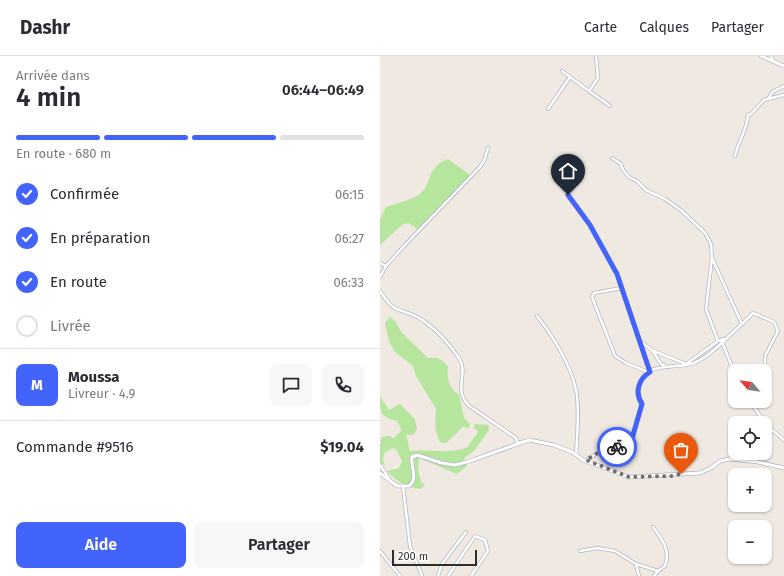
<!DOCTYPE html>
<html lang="fr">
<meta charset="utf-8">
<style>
:root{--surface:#fff;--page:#f7f7f7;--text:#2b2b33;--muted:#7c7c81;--line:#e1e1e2;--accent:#4264fb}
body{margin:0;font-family:"Fira Sans",sans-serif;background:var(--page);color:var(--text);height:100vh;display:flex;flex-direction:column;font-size:15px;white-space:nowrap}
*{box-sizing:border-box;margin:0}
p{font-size:13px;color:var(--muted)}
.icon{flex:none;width:22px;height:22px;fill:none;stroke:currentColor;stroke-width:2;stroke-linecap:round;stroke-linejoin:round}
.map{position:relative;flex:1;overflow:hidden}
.side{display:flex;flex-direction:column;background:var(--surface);width:380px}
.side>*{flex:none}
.needle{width:26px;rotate:298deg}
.controls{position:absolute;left:348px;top:308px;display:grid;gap:8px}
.controls a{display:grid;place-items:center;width:44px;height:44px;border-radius:8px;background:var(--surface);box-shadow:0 1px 3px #0004;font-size:20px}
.scale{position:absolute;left:12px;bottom:10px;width:85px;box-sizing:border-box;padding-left:4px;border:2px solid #2e2e2e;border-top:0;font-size:11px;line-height:14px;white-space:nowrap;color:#2e2e2e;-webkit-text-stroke:3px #fff;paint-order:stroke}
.pin{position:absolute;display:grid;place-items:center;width:34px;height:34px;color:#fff;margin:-41px -17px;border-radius:50% 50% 50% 0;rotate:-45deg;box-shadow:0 0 4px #0007}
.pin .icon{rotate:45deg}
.courier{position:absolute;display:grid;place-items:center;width:40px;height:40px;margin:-20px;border:3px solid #4264fb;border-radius:50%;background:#fff;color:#222;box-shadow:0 1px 5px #0007}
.overview em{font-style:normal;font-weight:600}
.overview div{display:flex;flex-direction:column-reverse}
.overview{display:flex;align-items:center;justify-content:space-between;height:68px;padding:0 16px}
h1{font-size:26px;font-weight:600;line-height:30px}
.bar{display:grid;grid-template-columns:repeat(4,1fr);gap:6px 4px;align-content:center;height:48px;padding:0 16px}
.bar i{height:5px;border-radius:3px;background:var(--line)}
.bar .current{background:var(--accent)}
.bar p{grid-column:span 4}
.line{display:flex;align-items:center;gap:10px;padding:0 16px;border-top:1px solid var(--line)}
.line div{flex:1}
.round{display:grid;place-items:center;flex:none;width:42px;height:42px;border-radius:8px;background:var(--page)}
ol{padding:0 16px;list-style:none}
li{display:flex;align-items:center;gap:12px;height:44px}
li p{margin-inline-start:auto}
li .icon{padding:4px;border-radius:50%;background:var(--accent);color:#fff;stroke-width:4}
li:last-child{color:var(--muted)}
li i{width:22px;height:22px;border:2px solid var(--line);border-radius:50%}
.cta{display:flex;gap:8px;margin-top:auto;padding:8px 16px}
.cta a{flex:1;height:46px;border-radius:8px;background:var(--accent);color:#fff;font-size:16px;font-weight:600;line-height:46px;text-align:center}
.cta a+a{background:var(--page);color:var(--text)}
header{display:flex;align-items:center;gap:24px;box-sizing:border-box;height:56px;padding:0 20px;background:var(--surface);border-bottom:1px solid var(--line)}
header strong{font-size:19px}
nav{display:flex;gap:22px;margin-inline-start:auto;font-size:14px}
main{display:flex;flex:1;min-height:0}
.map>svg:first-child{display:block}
.green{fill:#b6e59e}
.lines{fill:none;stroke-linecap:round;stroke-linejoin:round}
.minor-casing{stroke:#b4b7c1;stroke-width:4}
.tertiary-casing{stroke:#b4b7c1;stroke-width:4.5}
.minor{stroke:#fff;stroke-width:2.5}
.tertiary{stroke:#fff;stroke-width:3}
.done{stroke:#726f6d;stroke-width:4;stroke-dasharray:0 7.2}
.route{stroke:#4264fb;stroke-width:5}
</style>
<header>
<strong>Dashr</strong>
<nav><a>Carte</a><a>Calques</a><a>Partager</a></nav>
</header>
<main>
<section class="side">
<div class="overview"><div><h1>4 min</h1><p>Arrivée dans</p></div><em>06:44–06:49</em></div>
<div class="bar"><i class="current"></i><i class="current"></i><i class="current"></i><i></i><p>En route · 680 m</p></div>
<ol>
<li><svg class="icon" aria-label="check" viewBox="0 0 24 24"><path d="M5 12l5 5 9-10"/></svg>Confirmée<p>06:15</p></li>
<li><svg class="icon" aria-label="check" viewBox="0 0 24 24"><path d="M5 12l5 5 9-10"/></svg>En préparation<p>06:27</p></li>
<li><svg class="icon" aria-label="check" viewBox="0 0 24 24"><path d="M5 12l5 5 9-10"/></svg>En route<p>06:33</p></li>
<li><i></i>Livrée</li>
</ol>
<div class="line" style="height:72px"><b class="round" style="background:var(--accent);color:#fff">M</b><div><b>Moussa</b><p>Livreur · 4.9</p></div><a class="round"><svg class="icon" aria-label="chat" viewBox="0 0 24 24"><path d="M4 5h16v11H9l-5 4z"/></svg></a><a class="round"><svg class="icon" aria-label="phone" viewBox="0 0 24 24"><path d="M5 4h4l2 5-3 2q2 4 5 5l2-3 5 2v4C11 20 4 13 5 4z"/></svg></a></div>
<div class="line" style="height:52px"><div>Commande #9516</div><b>$19.04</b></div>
<div class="cta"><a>Aide</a><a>Partager</a></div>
</section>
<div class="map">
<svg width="404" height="520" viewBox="0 0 404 520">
<rect width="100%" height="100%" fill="#efe9e1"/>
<path class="green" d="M68 103 90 119 55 158 37 173 29 167 23 168 0 189V164L6 151C14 148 34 143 40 138 54 125 45 112 68 103Z
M10 261 15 265 22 277 48 302C58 300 61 303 68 310 67 320 68 334 79 338L84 362 90 368 89 372 83 371 66 387 60 386C54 374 55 366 56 353L36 320 33 310 14 295 9 285 5 267Z
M0 340 9 354 20 348 35 363 37 373 33 379H26L30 395C51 393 67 399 88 391 90 385 96 381 98 375L94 372V368L108 369 109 374 95 394 84 402 87 410 77 418 39 402 38 414 41 426 45 429 40 433C26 431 17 426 7 415L19 412 22 405 16 393 13 392 4 397 3 404 5 409 0 407V387L2 381 8 380 14 382 22 374 17 365C0 360 0 358 0 340Z"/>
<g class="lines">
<defs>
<path id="minor" d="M216 0 218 22 209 35 230 50
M391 0 393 5
M182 15 209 35
M389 42 392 36 404 30
M168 53 190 21
M355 100C358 86 367 74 368 59L371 58 384 44 404 39
M188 139 210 169 237 218 260 285 272 294 281 308 284 309
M332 202 326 253 338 285
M0 207 6 210
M0 221 6 210 24 190 99 112 104 105 108 92
M242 232 214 237 212 241 235 300 246 307 268 316
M0 235C4 241 10 251 17 253 27 257 37 259 45 266 58 275 70 289 79 302 89 318 73 332 88 349L136 382 137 387 139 386
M157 260C173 280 191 309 196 334 200 354 197 378 196 399
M362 268 373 257 394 266 398 275 385 300V307
M260 286 270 316
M342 286 355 318
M274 295 306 308 338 285 344 283
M370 345 385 367
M385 368 404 384
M0 387V386
M206 404 216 398 251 386 262 348C259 343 257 337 259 330 264 304 296 314 314 307 332 299 347 281 362 268L332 202 331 188 325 177 302 155 285 143 266 134 257 125 249 121 243 114 241 108 232 102
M0 409 10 424
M23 430 30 490 42 520
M0 495 20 520
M200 495 217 492 235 495 256 508 259 520
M256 508 278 515 285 510C291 494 282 484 273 471
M58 520 62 508 86 476
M68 520 95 480 105 484 108 495 91 520
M274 520 278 515"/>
<path id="tertiary" d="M381 0 404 10
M0 417 17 430H29C39 422 30 411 32 401L37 399 62 407 75 409 87 406 149 384 174 389 192 396 203 404 249 421 320 417 331 412 340 405 350 403 378 406 404 412"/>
</defs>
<use href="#minor" class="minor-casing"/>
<use href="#tertiary" class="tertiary-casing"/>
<use href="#minor" class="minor"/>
<use href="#tertiary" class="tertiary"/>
</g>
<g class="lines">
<path class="done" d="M237 391 216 398 206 404 249 421 291 420 301 418"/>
<path class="route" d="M188 139 210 169 237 218 270 316C259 323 254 336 262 348L251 386 237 391"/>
</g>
</svg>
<div class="controls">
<a><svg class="needle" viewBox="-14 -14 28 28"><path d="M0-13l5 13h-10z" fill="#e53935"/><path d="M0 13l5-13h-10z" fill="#7c7c81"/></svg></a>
<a><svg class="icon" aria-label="locate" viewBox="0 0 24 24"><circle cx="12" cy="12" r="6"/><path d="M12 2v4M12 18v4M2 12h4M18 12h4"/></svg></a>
<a>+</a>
<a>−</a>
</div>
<div class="scale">200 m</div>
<div class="pin" style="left:301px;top:418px;background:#ea580c"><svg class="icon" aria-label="bag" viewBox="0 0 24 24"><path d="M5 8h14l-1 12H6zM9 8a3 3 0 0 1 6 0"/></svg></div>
<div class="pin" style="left:188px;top:139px;background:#1f2937"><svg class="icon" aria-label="home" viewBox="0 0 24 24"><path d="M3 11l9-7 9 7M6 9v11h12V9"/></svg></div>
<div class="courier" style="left:237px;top:391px"><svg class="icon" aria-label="bike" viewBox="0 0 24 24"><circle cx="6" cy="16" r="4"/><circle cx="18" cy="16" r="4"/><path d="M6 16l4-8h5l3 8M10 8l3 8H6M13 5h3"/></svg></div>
</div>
</main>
